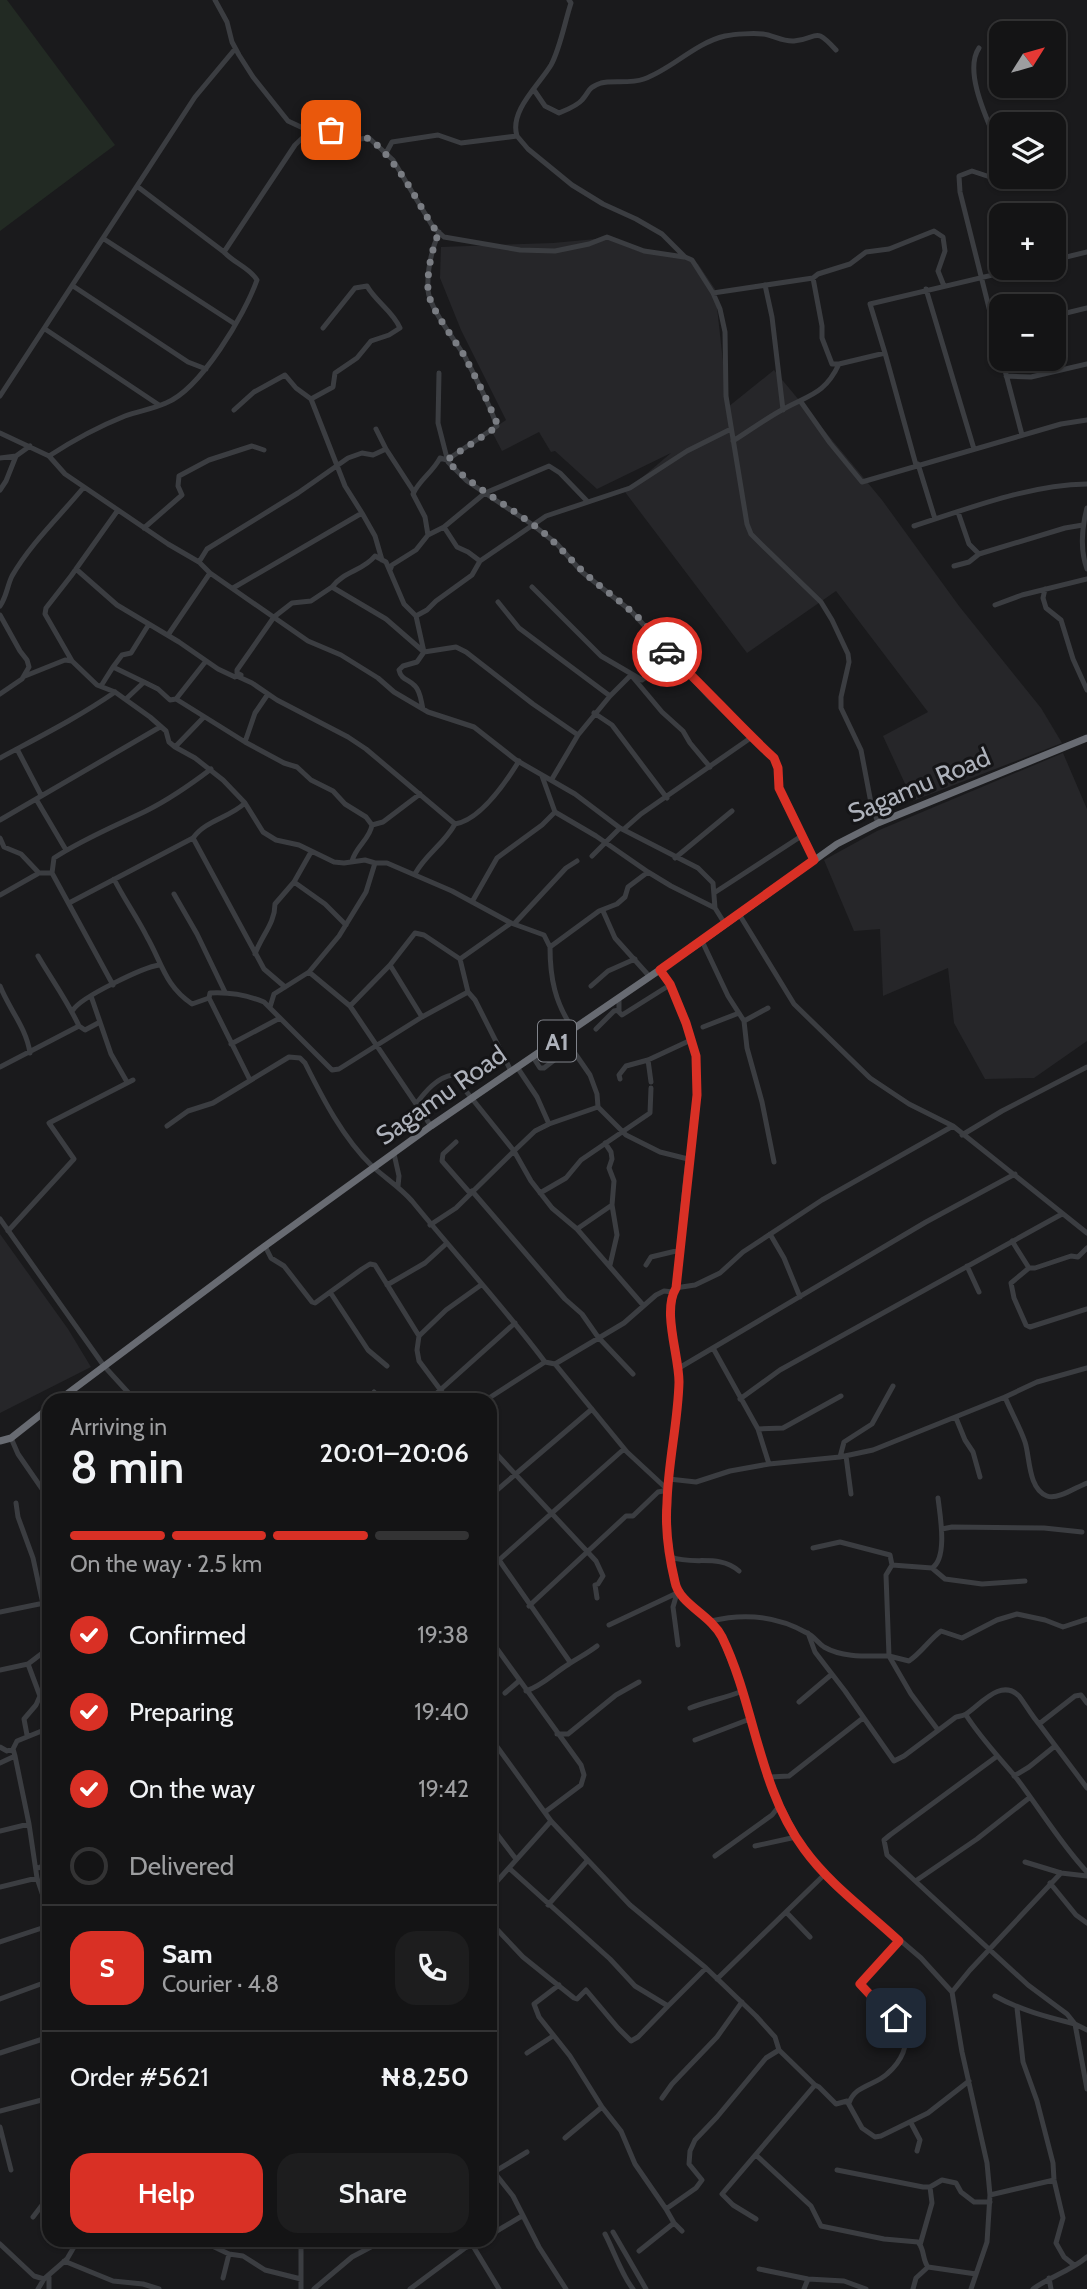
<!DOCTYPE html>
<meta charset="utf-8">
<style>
:root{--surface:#141415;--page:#1d1d1e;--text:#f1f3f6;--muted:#9d9ea0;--line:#333334;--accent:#d93025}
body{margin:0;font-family:Cabin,sans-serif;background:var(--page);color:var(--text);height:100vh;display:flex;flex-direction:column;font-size:26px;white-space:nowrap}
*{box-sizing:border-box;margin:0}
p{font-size:23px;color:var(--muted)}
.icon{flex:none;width:38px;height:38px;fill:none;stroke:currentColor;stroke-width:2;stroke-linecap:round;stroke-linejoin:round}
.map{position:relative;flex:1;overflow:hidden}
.drawer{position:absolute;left:42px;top:1393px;width:455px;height:854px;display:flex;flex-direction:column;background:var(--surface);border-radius:21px;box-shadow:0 2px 5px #0004,0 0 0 2px var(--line)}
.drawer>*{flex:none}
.needle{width:46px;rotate:53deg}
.tools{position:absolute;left:989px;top:21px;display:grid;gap:14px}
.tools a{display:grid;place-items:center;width:77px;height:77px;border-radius:14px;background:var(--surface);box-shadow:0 2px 5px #0004,0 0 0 2px var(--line);font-size:35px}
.pin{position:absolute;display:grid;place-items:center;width:60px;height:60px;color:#fff;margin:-30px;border-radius:14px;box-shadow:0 4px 10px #0006}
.courier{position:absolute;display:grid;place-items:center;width:70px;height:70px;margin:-35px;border:5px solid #d93025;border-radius:50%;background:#fff;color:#222;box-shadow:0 2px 9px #0007}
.headline em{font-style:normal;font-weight:600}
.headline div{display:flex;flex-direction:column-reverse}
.headline{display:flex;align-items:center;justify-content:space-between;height:119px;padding:0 28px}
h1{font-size:46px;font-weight:600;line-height:52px}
.bar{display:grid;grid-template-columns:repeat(4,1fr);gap:10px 7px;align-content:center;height:84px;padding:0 28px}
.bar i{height:9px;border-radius:5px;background:var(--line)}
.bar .selected{background:var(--accent)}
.bar p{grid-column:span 4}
.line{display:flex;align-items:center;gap:18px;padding:0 28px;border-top:2px solid var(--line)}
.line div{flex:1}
.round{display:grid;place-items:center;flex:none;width:74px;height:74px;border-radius:21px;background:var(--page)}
ol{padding:0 28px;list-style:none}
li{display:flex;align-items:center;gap:21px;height:77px}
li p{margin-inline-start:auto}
li .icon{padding:7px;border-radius:50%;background:var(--accent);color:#fff;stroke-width:4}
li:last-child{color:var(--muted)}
li i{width:38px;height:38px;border:4px solid var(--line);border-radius:50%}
.action{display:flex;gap:14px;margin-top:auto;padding:14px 28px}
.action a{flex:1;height:80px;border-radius:21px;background:var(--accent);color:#fff;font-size:28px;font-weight:600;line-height:80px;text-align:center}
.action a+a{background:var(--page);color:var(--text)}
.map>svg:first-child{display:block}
.built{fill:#262629}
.green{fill:#222a23}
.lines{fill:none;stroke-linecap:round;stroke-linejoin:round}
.minor{stroke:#3b3d41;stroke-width:5}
.highway{stroke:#686b72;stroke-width:7}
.done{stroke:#7a7d83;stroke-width:7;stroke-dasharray:0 12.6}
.route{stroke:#d93025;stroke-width:9}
.labels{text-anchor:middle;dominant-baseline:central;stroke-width:6;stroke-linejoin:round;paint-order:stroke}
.shield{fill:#151517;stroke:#80838a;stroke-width:2}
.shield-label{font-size:24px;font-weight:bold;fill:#aeb2bb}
.street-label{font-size:26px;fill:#aeb2bb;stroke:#151517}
</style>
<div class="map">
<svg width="1087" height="2289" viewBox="0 0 1087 2289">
<rect width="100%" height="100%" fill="#1a1a1c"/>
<path class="built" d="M606 238 638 251 689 257 698 264 715 289 728 407 774 370 882 500 959 606 1041 708 1062 743 913 801 883 736 928 712 836 591 747 653 625 492 671 453 597 489 555 451 551 452 539 432 502 451 491 430 506 420 461 330 440 278 441 247 553 243Z
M1063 753 1087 809V1041L1034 1078 985 1079 954 1023 948 968 883 996 880 929 854 931 824 860 877 831Z
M0 1234 68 1329 91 1367 0 1413Z"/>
<path class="green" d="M0 0H7L115 145 0 231Z"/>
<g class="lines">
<path class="minor" d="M215 0 227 22 232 42 239 55 253 77 288 121 303 128 331 130 360 139 369 138 393 160 433 227 444 237 520 250 555 251 589 244 607 237 644 251 684 257
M569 0 571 3C565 21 560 49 551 65 539 85 509 111 517 136L528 149 572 185 603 204 636 219 662 234 685 257 692 260 713 293 720 309 725 332 726 396 747 524 751 534 761 544 821 602 832 620 848 654 849 662 841 697V708L861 750 871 803 878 823
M979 48C962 73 991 127 1001 153
M534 90 545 106 559 113C566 110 577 106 582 100 590 91 587 88 601 83 612 80 630 84 644 79 672 69 695 43 725 36 735 34 753 33 763 34 773 35 783 42 794 41 819 39 813 25 836 50
M386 153 392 142 438 135 461 143 517 136
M1001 171 990 177 972 171 959 176 960 192 1001 356
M138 187 224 252
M104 239 235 324
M1054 260 1087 252
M813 278 822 326V338L832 364H839
M765 285 772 317 783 410
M73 286 188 362 206 369
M926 289 974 449
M713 293 813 278 818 274 850 264 866 252 889 249 934 231 943 237 945 251 938 271 944 286
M1054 316 1087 308
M323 328 355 288 367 286C376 302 393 311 400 328L389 335 371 341 357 358 335 373 333 387 311 399 345 486 362 513
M45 329 159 405
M885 353 870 304 1022 268
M1002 359 1022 435
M439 373 438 423 448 462 467 481 533 525 557 544 582 572 631 611 711 699 774 758 778 768 780 788 814 860
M1006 376 1031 377 1087 364
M0 396 195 97 235 49
M801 402 830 443 862 482 1061 424 1087 420
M234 410 254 392 285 375 296 388 311 399
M376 429 386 449 414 492
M0 433 49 456 65 474 168 544 199 562 210 573 308 641 341 655 378 678 394 692 428 712 474 727 516 760 575 794 620 828 698 868 713 883 715 908 725 924
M733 441C749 431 764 420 780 411 807 395 824 396 839 364L885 353 916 465
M49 456C72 441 100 426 125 416 139 411 153 409 166 403 201 389 245 314 257 280 249 267 235 264 224 252L295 145 313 128
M0 458 16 456 30 446
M918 464 935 519
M0 490 6 481 16 456
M1087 508C1082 527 1080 550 1087 569
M958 512 969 544 979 554 1065 528 1083 525
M914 526C970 508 1028 485 1087 484
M444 527 457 547 468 552 480 561
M144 528 182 495 178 486 179 476 209 460 252 446 264 450
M428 535 425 517 413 494C419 480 433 472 440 458L447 460 497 426C489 403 477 380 465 357 456 341 429 308 428 290 427 271 432 249 439 232
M199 562 207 549 298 493 348 458 362 453 373 455 386 449
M954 566 969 562 979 554
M76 569 117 605 179 642 218 669 235 677 241 675
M390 570 392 565 416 550 428 535 444 527 485 493 549 466 560 473 587 501
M332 587 311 601 292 603 274 617 237 670V673L241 675 239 677 252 683 277 700 348 737 366 749 455 824
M532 587 601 656 642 680 663 665 670 655
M233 588 362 513 375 536 382 560
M1045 589 1043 598 1046 608 1061 620 1073 659 1087 690
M498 602 519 628 610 696 578 735
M995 605 1022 595 1087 579
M0 606C7 596 7 586 12 576 31 543 60 516 84 487
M0 615 20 651 27 660 29 667 22 679 0 694
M416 616 427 610 436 601 472 575 480 561 546 516 630 488 687 451 731 429
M168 635 210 573
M72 661 97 685 115 692 150 717 166 731 169 742 175 747 195 758 223 780 245 803 263 832 276 840 299 845 334 862 344 863 365 860 375 863H387L452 891 511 923 544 935 550 947
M113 667 122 655 131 653 149 624
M25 676 65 660 72 661 45 614 46 608 71 576 118 510
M101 686 113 667 144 682
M610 696 631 675 662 712 683 731 690 743 710 767
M126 699 144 682 158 689 170 700 176 699 245 742 284 763 297 767 311 780 333 791 345 804 366 817 372 825
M176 699 206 661
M423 709C421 702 421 692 415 686 409 679 401 680 399 670L403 666 417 662 424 652 416 616 404 604 386 562 375 556C363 571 344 571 332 587L386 619 424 652 456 647 466 652 533 704 578 735 552 779
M594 713 612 725 667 798
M245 742 255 713 268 694
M175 747 203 718
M17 749 41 795
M0 758C39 737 79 717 115 692
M36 799 66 850
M555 812 596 836 648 872
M0 820 160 727
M372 825 383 822 420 794
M624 829 641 814 752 737
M0 838 4 847 21 854 39 873
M193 838 264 969 285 987
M592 856 620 828
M675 858 732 811
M352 861C356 846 370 839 372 825
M415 874C425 855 444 844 455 824 480 820 506 782 519 761
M114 879C124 899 137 917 147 937 162 963 165 986 192 1004L209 998 210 993C228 992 247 995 264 1002L332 1070 339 1069 422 1017 468 992
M294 882 325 904 346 925
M714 893 803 835
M174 894 197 934 225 992
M0 895 39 873H52
M472 902 497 858 542 825 555 812 542 776
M69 903 193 838C206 820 229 818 245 803
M603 911 615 938 650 977
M739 914 794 1004 870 1078 909 1104 953 1126 1087 1233
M514 924 566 868 577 861
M702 941 728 996 744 1021 747 1048 762 1102 774 1162
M255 954C262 935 275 923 275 904L294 882 311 852
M390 965 422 1017
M660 970C676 994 693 1029 696 1059 699 1092 694 1127 688 1160 682 1202 681 1245 675 1288L673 1292
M309 972 350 1006 431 1126
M113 985 52 873 54 858C83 839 115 826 146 811 170 799 190 785 211 769
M0 986C9 1009 26 1027 30 1053
M591 986 608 971 635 959
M91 996 111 1054 127 1082
M209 998 250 1080
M619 998V1012L622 1015 665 988
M350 1006 390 965 415 933 424 935 460 959
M270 1007 274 994 309 972 339 936 366 892 375 863
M73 1010C81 997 144 967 159 965
M744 1021 768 1008
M79 1026 85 1030 100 1022
M703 1027 739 1013
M573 1029C555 1003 550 978 550 947L599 911 617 904 625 897 628 887 648 872 671 886 715 908
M596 1029 614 1011 619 1010
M563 1036 590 1075 597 1094 598 1107 626 1135 660 1152 688 1159
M231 1044 280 1018
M533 1057 540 1068H544L571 1047
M648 1060 651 1082
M0 1067 79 1026C68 1002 52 980 38 956
M517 1067 537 1097 549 1124
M511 1071 475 1000 468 992 460 959 511 923
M620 1079 619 1075 626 1066 648 1060 691 1040
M416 1104C425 1092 437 1077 453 1075L514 1151 535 1131 549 1124 598 1107
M167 1126 188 1111 213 1103 289 1057 300 1058 305 1063C323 1099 343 1138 372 1166 385 1178 400 1187 412 1201 456 1255 503 1306 545 1362L555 1364 624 1323 656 1295 664 1291 673 1292 670 1309 679 1368V1392L666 1503 667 1525 677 1593 673 1607 678 1645
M962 1135 1002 1111 1087 1067
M456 1142 443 1154 442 1161 470 1193
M394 1154 399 1176 398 1186
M472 1191 565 1299 582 1314 598 1337 633 1374
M540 1193 566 1178 581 1160 650 1113 651 1088
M0 1219 104 1366 135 1400
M430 1225 456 1208 514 1151 531 1181 552 1208 577 1229 643 1305
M577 1229 612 1205 614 1181 609 1168 612 1159 611 1152 605 1143
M8 1231 74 1159 49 1123 133 1080
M770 1234 784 1258 800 1297
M1012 1241 1029 1268 1011 1283 1014 1298 1026 1325 1030 1327 1087 1309
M265 1246 271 1258 284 1266 312 1302 315 1303 362 1269 370 1264 375 1265 419 1336
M610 1265 617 1235 612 1205
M646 1265 651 1257 680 1250
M967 1266 979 1292
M1029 1268H1035L1071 1256 1078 1257 1087 1248
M387 1285 425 1263 447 1243
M675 1288 695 1285 720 1273 743 1252 822 1200 953 1126
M330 1292 368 1350 387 1366
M713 1348 758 1429 769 1464
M555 1364 627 1452 668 1490
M679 1368 926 1222 1015 1174
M374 1392 382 1400
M1005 1397 1037 1382 1087 1368
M740 1399 780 1370 1062 1214
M429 1400 515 1323
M448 1400 419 1361 417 1350 419 1336 446 1310 481 1285
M486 1400 545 1362
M956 1418 965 1440 973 1452 980 1477
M758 1429 783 1428 841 1396
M11 1438 18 1454 49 1499
M490 1447 596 1561 603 1576 598 1584 595 1585 597 1598
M846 1456 851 1494
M840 1457 844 1442 872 1424 893 1386
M669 1479 696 1482 730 1471 769 1464 840 1457 873 1450 1005 1397C1011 1412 1020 1427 1025 1442 1030 1457 1028 1489 1047 1496 1058 1500 1076 1487 1087 1483
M490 1496 592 1409
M16 1503 18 1517 33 1558 43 1604
M942 1529 952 1527 1044 1528 1082 1532
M813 1548 840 1542 890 1555 892 1565
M671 1557C693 1566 719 1553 739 1571
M499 1560 570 1662
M490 1568 624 1449
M932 1568C948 1558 940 1515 938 1498
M1025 1581 982 1584 945 1579 932 1568 892 1565 886 1575 889 1656 909 1661C922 1652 929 1640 941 1631L962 1638 997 1620 1017 1614 1045 1620 1063 1627 1087 1619
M677 1593 711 1621 721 1637 744 1695 756 1742 779 1802 803 1848 824 1875 921 1958 952 1992 962 2052 987 2163 990 2195 987 2242 971 2289
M529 1606 626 1516H633L658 1492 668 1490
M0 1612 49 1602
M711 1621C744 1613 777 1616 807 1633 814 1636 818 1643 824 1647 843 1658 868 1656 889 1656L911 1694 938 1730
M609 1625 677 1593
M808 1633 815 1652 845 1691 894 1761 904 1756 956 1717C959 1716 963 1716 966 1714 981 1704 1001 1678 1019 1696 1026 1705 1031 1715 1039 1724
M490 1639 581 1765 584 1775 581 1785 545 1812
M0 1670 28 1664 49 1648
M526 1691C542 1686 554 1673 569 1664 578 1658 588 1653 597 1646
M505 1693 519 1681
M799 1702 832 1674
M1087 1703 1081 1695 1075 1696 1039 1724 1087 1788
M690 1708C708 1701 725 1698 743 1691
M966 1715C980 1737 997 1755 1014 1775 1039 1807 1059 1842 1087 1872
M557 1734H568L616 1695 639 1682
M27 1735 24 1719 36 1705 40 1696 28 1664
M490 1737 551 1821 490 1889
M695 1740 750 1719
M0 1747 7 1751 13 1749
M15 1756 29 1824 37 1878 47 1908 45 1937 49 1946
M996 1757 890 1835 884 1840 887 1855 1028 1985 1067 2014 1075 2024 1087 2030
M0 1763 15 1756 13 1749 17 1741 49 1728
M1014 1776 1029 1767 1055 1746
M770 1777 789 1776 863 1718
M551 1821 630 1905 706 1968 756 2016 775 2037 779 2050 815 2085 722 2194 733 2205 756 2219
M490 1825 516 1859
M0 1831 29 1824
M755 1846 796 1837
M715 1856 772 1815 780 1805
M1025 1862 1061 1873 1087 1876
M509 1868 610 1959 635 1986 668 2006 706 1968
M36 1869 49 1863
M917 1880 977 1839 1029 1798
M1050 1883 1076 1915 1087 1923
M0 1887 37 1878
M548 1905 587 1861
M786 1912 810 1937
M490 1922 523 1957 574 1998 577 1999 586 1990 618 2028 631 2041 638 2037 668 2006
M0 1942 45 1927
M717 1979 824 1875
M559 1985 534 2004 539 2017 570 2056 602 2107 565 2138
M952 1992 970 1970 1061 1873
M995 1996C1020 2010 1047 2017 1075 2024L1087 2089
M0 1999 49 1981
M1017 2008 1023 2062 1037 2101 1053 2163 1054 2180 1063 2218 1056 2243 1064 2257 1074 2265
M0 2053 49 2037
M527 2053 553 2036
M815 2085 819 2087 836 2104 847 2101 862 2128 875 2137 881 2136 928 2113 969 2081
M662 2098 672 2084 717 2037 742 2002
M849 2103C855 2085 874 2086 887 2074 900 2063 912 2043 902 2027 893 2012 871 2001 860 1984L899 1941
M49 2104V2108
M602 2107 621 2131 635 2164 666 2209
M0 2111 49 2098
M911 2123 920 2140 917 2151
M0 2127 11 2170
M756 2155 811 2206 821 2226 884 2239 918 2242C925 2250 922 2259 928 2267L976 2274
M490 2167 513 2196 539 2247 566 2289
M837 2170 923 2187H930L942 2180 956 2183 961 2192 974 2202H990
M494 2172 527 2152
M990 2195 1054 2180
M33 2217 49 2196
M674 2223 682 2231
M613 2232 646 2289
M605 2234C614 2251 622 2276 633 2289
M490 2235 522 2216
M177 2240 202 2246 213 2240
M0 2244 34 2276 44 2279
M208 2244 229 2254 243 2256 265 2270 301 2279
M920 2245 932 2203 930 2187
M473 2246 499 2289
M639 2251 674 2223 666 2209 696 2188 702 2180 689 2164 690 2151 695 2140 717 2117 766 2058 779 2050
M64 2261 113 2281 143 2284 159 2289
M759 2269 808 2279 844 2281 866 2289
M49 2277V2289
M223 2278 229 2254
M1049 2278 1051 2289
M38 2289 44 2279 67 2259 78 2240
M301 2289V2240
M314 2289 352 2257 384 2240
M410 2289 465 2248 483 2240
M804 2289 808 2279
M913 2289 916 2278 928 2267
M1033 2289C1050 2277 1072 2270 1087 2257"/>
<path class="highway" d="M59 1400 265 1246 431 1126 702 941 837 844 878 823 1087 738
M0 1441 11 1438 49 1408"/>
</g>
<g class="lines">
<path class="done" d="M331 130 360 139 369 138C399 163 413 194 433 227L439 232C432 249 427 271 428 290 429 308 456 341 465 357 477 380 489 403 498 426L447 460 448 462C475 488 505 504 535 526 557 542 573 564 594 581 620 602 650 623 667 652"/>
<path class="route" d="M667 652C704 686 737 724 774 758L778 768 779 788 814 860 660 970 670 984 686 1023 696 1056 697 1095 676 1288C662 1311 679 1355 679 1382 678 1423 668 1462 667 1503 665 1529 669 1557 675 1582 679 1604 711 1615 722 1637 755 1705 758 1787 804 1849 830 1885 867 1911 899 1941L860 1984 889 2015 896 2018"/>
</g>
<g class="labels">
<rect class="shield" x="538" y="1020.5" width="38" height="41" rx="5"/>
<g class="shield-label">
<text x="557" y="1041">A1</text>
</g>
<g class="street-label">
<text transform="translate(919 785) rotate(-23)">Sagamu Road</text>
<text transform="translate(441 1095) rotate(-35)">Sagamu Road</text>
</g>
</g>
</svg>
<div class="tools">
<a><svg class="needle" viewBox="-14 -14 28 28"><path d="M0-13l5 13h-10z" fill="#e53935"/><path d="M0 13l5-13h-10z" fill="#9d9ea0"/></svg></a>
<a><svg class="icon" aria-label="layers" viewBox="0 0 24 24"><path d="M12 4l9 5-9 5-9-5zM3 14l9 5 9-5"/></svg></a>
<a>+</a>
<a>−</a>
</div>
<div class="pin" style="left:331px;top:130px;background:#ea580c"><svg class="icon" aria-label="bag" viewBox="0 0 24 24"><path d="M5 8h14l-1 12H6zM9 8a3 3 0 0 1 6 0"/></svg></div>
<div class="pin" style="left:896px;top:2018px;background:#1f2937"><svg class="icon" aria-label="home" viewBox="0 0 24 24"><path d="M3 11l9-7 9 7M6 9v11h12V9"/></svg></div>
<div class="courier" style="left:667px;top:652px"><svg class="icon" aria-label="car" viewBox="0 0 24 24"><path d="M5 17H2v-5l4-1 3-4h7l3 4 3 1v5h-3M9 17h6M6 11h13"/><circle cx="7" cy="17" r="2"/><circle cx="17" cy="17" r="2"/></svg></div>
<section class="drawer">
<div class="headline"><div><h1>8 min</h1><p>Arriving in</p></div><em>20:01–20:06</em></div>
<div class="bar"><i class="selected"></i><i class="selected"></i><i class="selected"></i><i></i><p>On the way · 2.5 km</p></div>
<ol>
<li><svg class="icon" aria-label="check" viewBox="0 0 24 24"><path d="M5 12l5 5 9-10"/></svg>Confirmed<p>19:38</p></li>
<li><svg class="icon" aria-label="check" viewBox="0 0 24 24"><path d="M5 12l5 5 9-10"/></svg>Preparing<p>19:40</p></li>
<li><svg class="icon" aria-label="check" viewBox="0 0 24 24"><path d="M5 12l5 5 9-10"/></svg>On the way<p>19:42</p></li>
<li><i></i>Delivered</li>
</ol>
<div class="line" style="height:126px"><b class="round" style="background:var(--accent);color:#fff">S</b><div><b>Sam</b><p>Courier · 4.8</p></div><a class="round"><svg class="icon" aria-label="phone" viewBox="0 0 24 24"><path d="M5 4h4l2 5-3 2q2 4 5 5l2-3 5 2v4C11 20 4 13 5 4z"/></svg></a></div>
<div class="line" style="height:91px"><div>Order #5621</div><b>₦8,250</b></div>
<div class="action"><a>Help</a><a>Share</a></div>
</section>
</div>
